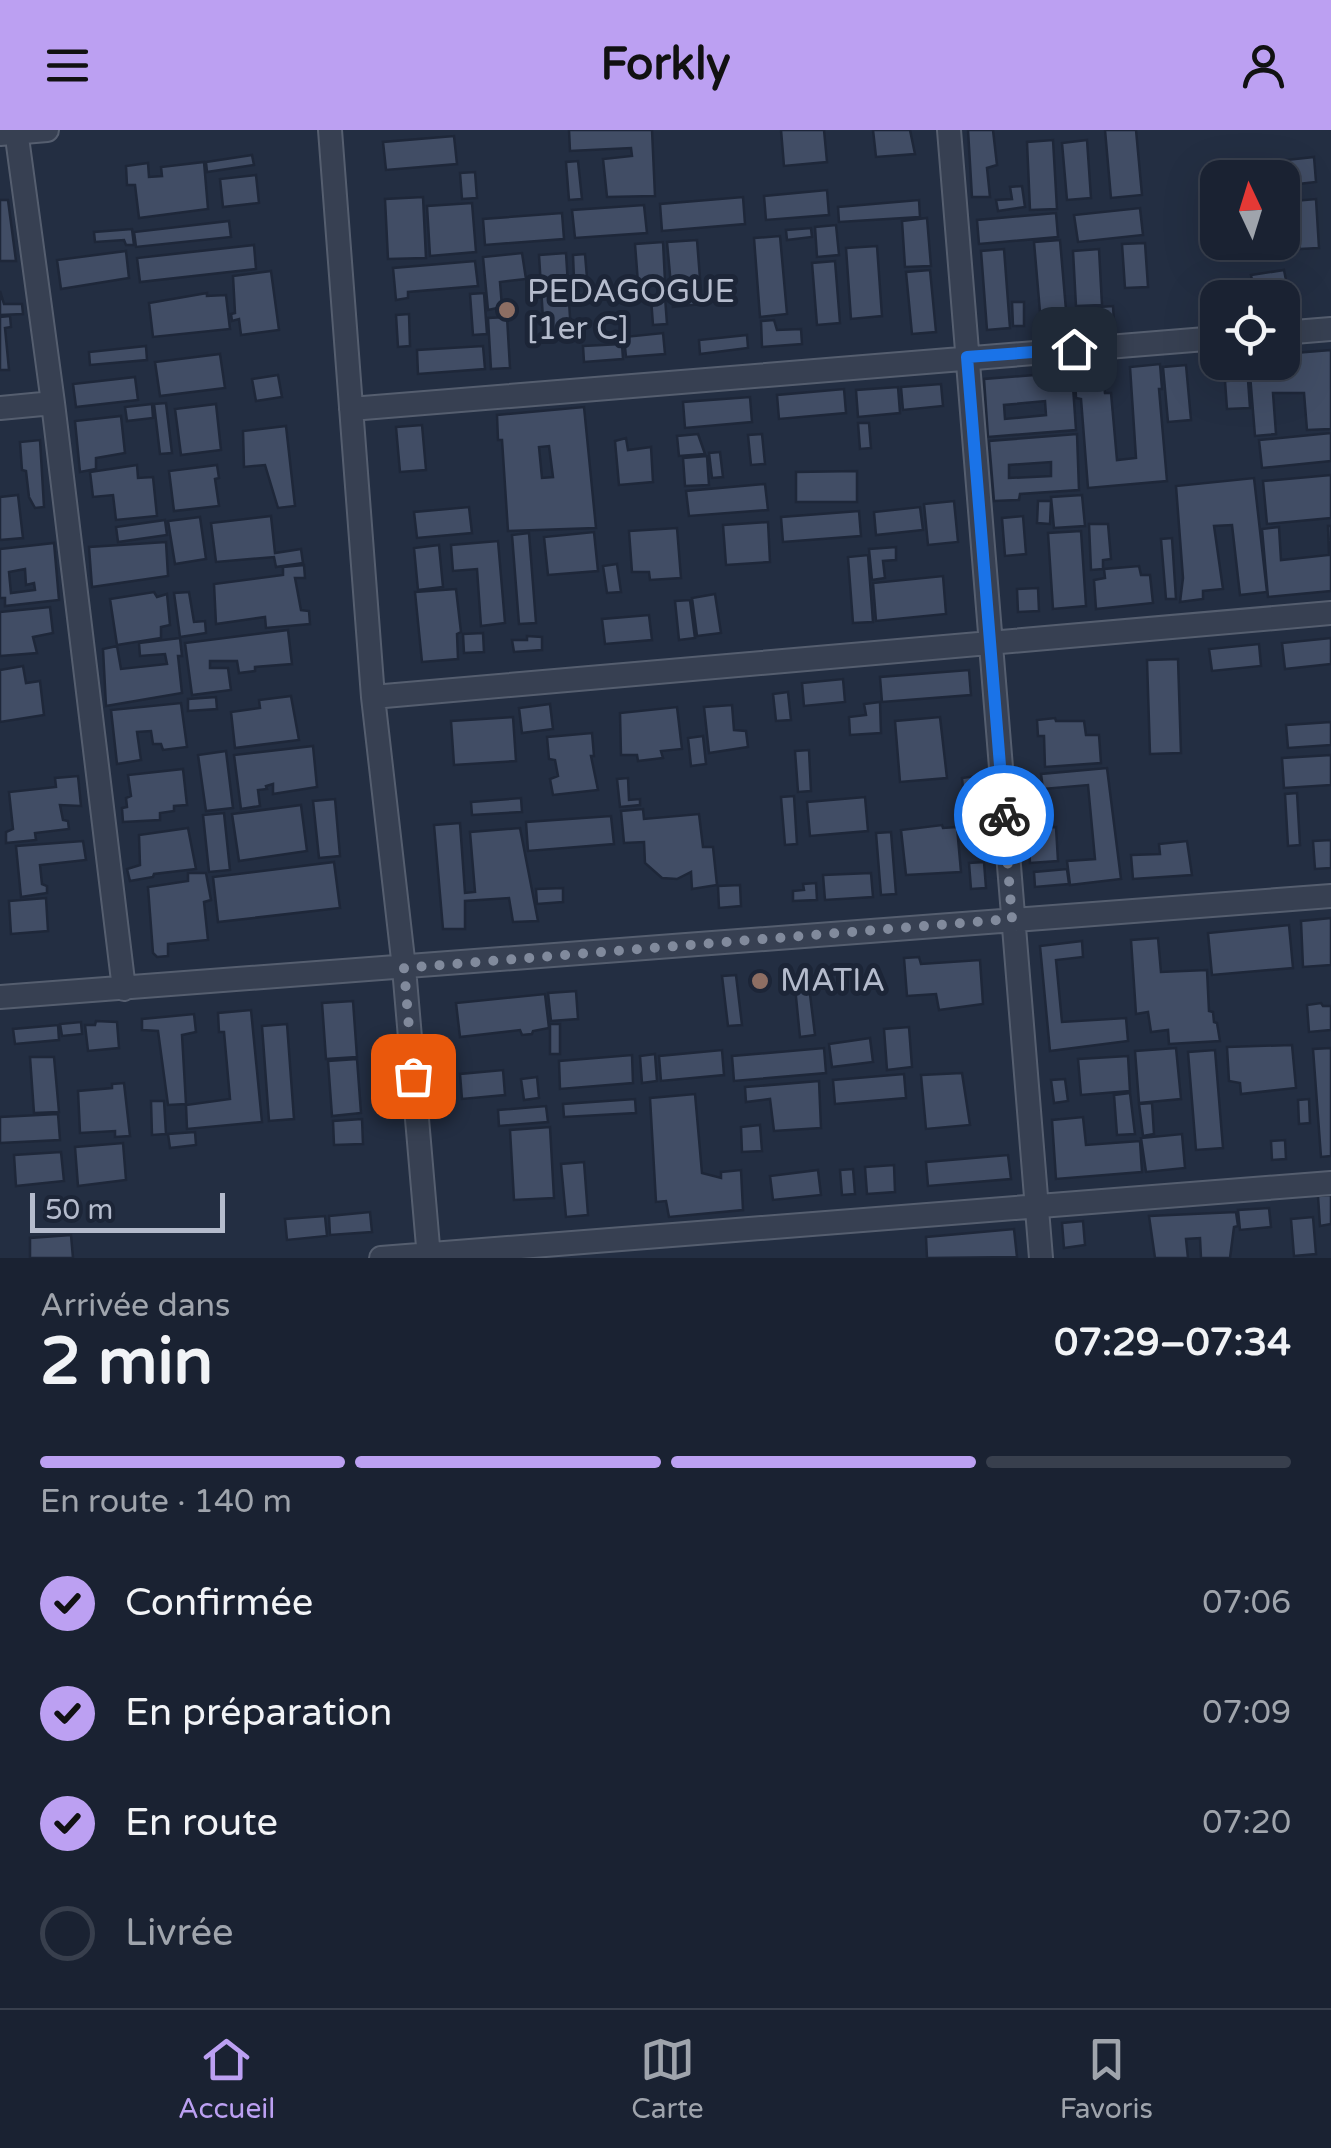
<!DOCTYPE html>
<html lang="fr">
<meta charset="utf-8">
<style>
:root{--surface:#1a2232;--page:#272f3e;--text:#f1f3f6;--muted:#9fa4ac;--line:#383f4d;--accent:#bca0f2}
body{margin:0;font-family:"Varela Round",sans-serif;background:var(--page);color:var(--text);height:100vh;display:flex;flex-direction:column;font-size:38px;white-space:nowrap}
*{box-sizing:border-box;margin:0}
p{font-size:32px;color:var(--muted)}
.icon{flex:none;width:55px;height:55px;fill:none;stroke:currentColor;stroke-width:2;stroke-linecap:round;stroke-linejoin:round}
.map{position:relative;height:1128px;overflow:hidden}
.panel{display:flex;flex-direction:column;background:var(--surface);flex:1}
.panel>*{flex:none}
.needle{width:65px;rotate:356deg}
.tools{position:absolute;left:1200px;top:30px;display:grid;gap:20px}
.tools a{display:grid;place-items:center;width:100px;height:100px;border-radius:20px;background:var(--surface);box-shadow:0 10px 40px #0002,0 0 0 2px var(--line);font-size:50px}
.scale{position:absolute;left:30px;bottom:25px;width:195px;box-sizing:border-box;padding-left:10px;border:5px solid #b4bbcc;border-top:0;font-size:28px;line-height:35px;white-space:nowrap;color:#b4bbcc;-webkit-text-stroke:8px #1c2537;paint-order:stroke}
.pin{position:absolute;display:grid;place-items:center;width:85px;height:85px;color:#fff;margin:-42px;border-radius:20px;box-shadow:0 5px 15px #0006}
.courier{position:absolute;display:grid;place-items:center;width:100px;height:100px;margin:-50px;border:8px solid #1a73e8;border-radius:50%;background:#fff;color:#222;box-shadow:0 2px 12px #0007}
.headline em{font-style:normal;font-weight:700}
.headline div{display:flex;flex-direction:column-reverse}
.headline{display:flex;align-items:center;justify-content:space-between;height:170px;padding:0 40px}
h1{font-size:65px;font-weight:700;line-height:75px}
.bar{display:grid;grid-template-columns:repeat(4,1fr);gap:15px 10px;align-content:center;height:120px;padding:0 40px}
.bar i{height:12px;border-radius:8px;background:var(--line)}
.bar .current{background:var(--accent)}
.bar p{grid-column:span 4}
ol{padding:0 40px;list-style:none}
li{display:flex;align-items:center;gap:30px;height:110px}
li p{margin-inline-start:auto}
li .icon{padding:10px;border-radius:50%;background:var(--accent);color:#111;stroke-width:4}
li:last-child{color:var(--muted)}
li i{width:55px;height:55px;border:5px solid var(--line);border-radius:50%}
header{display:flex;justify-content:space-between;align-items:center;height:130px;padding:0 40px;background:var(--accent);color:#111;font-size:45px;font-weight:700}
.dock{display:flex;justify-content:space-around;align-items:center;height:140px;border-top:2px solid var(--line);background:var(--surface);font-size:28px;color:var(--muted)}
.dock a{display:grid;justify-items:center;gap:5px}
.dock .current{color:var(--accent)}
.map>svg:first-child{display:block}
.building{fill:#414d65;stroke:#1e2739;stroke-width:2.5;fill-rule:evenodd}
.lines{fill:none;stroke-linecap:round;stroke-linejoin:round}
.street-casing{stroke:#555e6f;stroke-width:26}
.street{stroke:#374052;stroke-width:22}
.done{stroke:#818a9c;stroke-width:10;stroke-dasharray:0 18}
.route{stroke:#1a73e8;stroke-width:12}
.education-dot{fill:#8d6e63;stroke:#1c2537;stroke-width:4}
.labels{text-anchor:middle;dominant-baseline:central;stroke-width:10;stroke-linejoin:round;paint-order:stroke}
.poi-label{font-size:32px;fill:#b4bbcc;stroke:#1c2537;text-anchor:start}
</style>
<header><svg class="icon" aria-label="menu" viewBox="0 0 24 24"><path d="M4 6h16M4 12h16M4 18h16"/></svg>Forkly<svg class="icon" aria-label="person" viewBox="0 0 24 24"><circle cx="12" cy="8" r="4"/><path d="M4 21q1-7 8-7t8 7"/></svg></header>
<div class="map">
<svg width="1331" height="1128" viewBox="0 0 1331 1128">
<rect width="100%" height="100%" fill="#232e42"/>
<path class="building" d="M569 0H652L655 66 607 67 603 29 632 26 631 18 570 21Z
M781 0H824L827 32 784 36Z
M873 0H910L915 24 876 27Z
M968 0H993L997 35 987 38 990 67H972Z
M1105 0H1136L1142 65 1111 68Z
M454 6 457 34 386 40 383 12Z
M1053 10 1057 79 1030 80 1027 12Z
M1087 10 1091 68 1067 70 1062 13Z
M252 25 254 35 207 42 206 32Z
M1314 27 1316 52 1289 55 1286 30Z
M578 31 582 69 569 70 566 32Z
M204 32 208 79 139 88 135 55H127L126 36 148 33 149 47 162 46 161 37Z
M475 42 477 68 462 69 460 43Z
M256 45 259 73 223 77 220 49Z
M1022 56 1025 77 998 81 996 70 1012 69 1010 57Z
M827 60 829 85 766 90 764 66Z
M423 67 426 128 388 129 385 69Z
M743 67 745 94 662 101 660 74Z
M1316 69 1319 118 1300 119 1299 114 1247 119 1246 112H1282V72Z
M0 70H8L16 131H0Z
M919 70 920 87 839 92 838 77Z
M472 73 476 122 430 126 427 76Z
M644 75 647 103 575 108 572 80Z
M1140 78 1143 105 1078 112 1074 85Z
M562 83 564 109 485 115 483 89Z
M1056 83 1058 107 979 114 977 90Z
M927 88 931 136 905 137 902 91Z
M229 91 231 107 136 117 134 102Z
M836 95 839 125 817 127 815 97Z
M811 98 812 107 787 110 786 100Z
M132 99 134 115H126L124 110 95 112 94 102Z
M780 106 787 184 760 187 754 108Z
M697 110 702 174 673 177 667 112Z
M1060 110 1066 180 1040 182 1034 112Z
M663 112 665 151 638 153 635 114Z
M1145 113 1148 157 1125 158 1122 114Z
M254 115 256 139 140 152 137 128Z
M877 116 882 186 851 189 846 118Z
M1004 119 1010 198 987 200 981 121Z
M1099 119 1102 175 1076 176 1073 121Z
M126 121 129 148 61 159 57 130Z
M522 123 526 149 500 152 502 177 488 180 483 127Z
M566 123 571 203 544 205 539 125Z
M585 124 587 148 574 149 573 125Z
M475 131 478 156 408 162V168L396 170 393 138Z
M835 131 840 193 817 195 812 133Z
M930 140 936 202 912 204 906 142Z
M1284 140 1286 150 1253 155 1251 145Z
M271 141 279 200 241 205 239 189 232 191 231 184 235 183 233 146Z
M1240 156 1241 168H1218V182L1210 183 1207 159Z
M0 161 4 174H22L23 184 0 185Z
M207 163V166L226 165 230 199 153 207 149 173Z
M484 163 487 204 473 205 470 164Z
M665 167 667 194 653 195 651 168Z
M1012 172H1024V196H1013Z
M1113 176 1114 192 1071 195 1070 179Z
M409 184 410 216 398 217 396 185Z
M10 186 11 197 5 198 9 240H0V187Z
M507 187 510 238 491 239 488 188Z
M774 190 777 200 801 199 802 214 762 217 761 191Z
M663 203 665 224 626 227 624 207Z
M747 205 748 218 700 224 699 210Z
M622 214 623 229 584 232 583 216Z
M146 216 147 230 90 235 89 222Z
M483 216 485 239 418 244 417 220Z
M1331 220V299L1307 300 1304 263H1273L1276 304 1255 306 1249 232H1263L1265 244 1272 243 1270 232H1282V224Z
M220 224 225 258 160 266 155 232Z
M1219 232H1246L1247 243 1220 245Z
M1160 234 1162 259H1159L1167 351 1088 358 1081 269 1076 268 1075 244 1102 243 1105 263H1111L1117 330 1136 328 1130 237Z
M1186 235 1191 290 1168 292 1163 237Z
M1072 242 1076 300 988 307 984 249ZM1045 271 1046 285 1005 289 1004 275Z
M278 245 282 267 256 271 252 249Z
M135 247 138 270 76 277 73 254Z
M1248 250 1250 278 1227 279 1225 251Z
M941 254 943 276 903 280 901 257Z
M898 257 900 283 858 287 856 260Z
M844 259 846 283 779 289 777 265Z
M750 267 752 292 685 298 683 272Z
M166 273 172 323 160 324 154 274Z
M152 274 153 288 127 291 125 277Z
M216 274 221 320 181 325 175 279Z
M584 277 596 398 508 401 502 310H498L497 285ZM549 316 553 347 542 348 539 317Z
M121 286 125 323 96 328V339L80 342 75 291Z
M858 293H869L871 318 860 319Z
M422 295 426 340 400 342 396 297Z
M286 296 295 376 278 378 265 335 244 337 243 301Z
M1331 303V331L1262 338 1259 310Z
M698 304 705 324 679 326 677 306Z
M762 304 765 334 751 335 748 305Z
M1077 304 1079 360 1020 364 1019 370 994 371 989 311ZM1051 332V346L1009 348V335Z
M626 308 628 320 651 317 653 352 619 355 615 311Z
M40 310 44 377 35 378 29 367 26 341 22 340 20 312Z
M720 322 723 347 712 348 709 323Z
M707 326 709 355 685 356 683 328Z
M137 335 138 348 153 347 157 386 116 390 113 365 93 367 90 342Z
M217 335 219 348 215 349 219 376 174 381 169 341Z
M857 341V372H796V342Z
M1331 345V388L1267 394 1263 351Z
M1254 348 1267 462 1240 465 1232 395 1214 396 1223 459 1203 461V469L1180 472 1183 448 1176 356Z
M765 354 768 380 689 386 686 361Z
M18 365 23 408 0 410V367Z
M1082 365 1085 396 1054 398 1051 367Z
M954 371 958 412 928 415 924 374Z
M1038 371H1051L1050 394 1037 393Z
M469 377 472 403 417 408 414 382Z
M920 377 923 400 876 405 874 382Z
M859 381 861 406 783 412 781 387Z
M271 386 275 423 301 419 303 433 276 437 274 427 216 432 211 393Z
M1023 386 1026 424 1005 426 1002 388Z
M200 387 206 429 175 434 168 391Z
M165 390 167 405 118 412 116 397Z
M768 392 770 432 726 435 723 395Z
M1089 394H1108L1111 429 1103 430V439L1091 440Z
M1328 396H1331V461L1268 467 1262 399 1279 397 1281 430 1329 425Z
M677 398 681 448 650 450 649 442H632L629 401Z
M1081 401 1086 476 1053 479 1048 403Z
M594 402 598 441 548 445 544 407Z
M529 403 536 493 519 494 512 405Z
M1172 408 1176 469H1166L1161 409Z
M498 411 505 493 481 496 477 439 453 441 451 415Z
M166 412 168 446 92 457 89 417Z
M54 413 59 470 5 476V468H0V419ZM25 439 26 455 34 453 35 460 11 463 9 442Z
M439 415 443 457 418 460 414 418Z
M896 417V430L883 431 885 448 872 450 869 419Z
M868 425 873 492 853 493 848 427Z
M617 434 621 462 607 463 603 436Z
M304 435 305 448H295L301 480 309 481 310 494 266 498 265 487 216 494 214 454 283 445V437Z
M1139 436 1141 445H1150L1153 473 1096 479 1094 450 1105 448 1104 439Z
M943 446 946 484 876 491 873 453Z
M1038 458 1039 481 1018 482 1017 459Z
M456 459 461 502 457 504 458 529 422 532 415 462Z
M154 462 157 467 167 464 170 495 161 497V508L117 515 110 469Z
M189 462 194 492 205 491 206 503 180 507 174 463Z
M715 464 721 503 697 506 692 468Z
M690 470 695 508 679 510 675 471Z
M50 477 53 503 33 507 37 523 0 526V482Z
M649 485 652 510 605 514 602 489Z
M288 500 292 534 255 537V541L239 543 237 531H210V538H228L231 560 192 565 185 513Z
M483 503 484 522 464 523 463 504Z
M527 506 542 507V520L514 522 512 510H527Z
M180 508 182 526H178L182 563 106 576 103 519 117 516 121 539 167 534 165 524 140 526 139 513Z
M1331 508V534L1285 539 1282 513Z
M1259 514 1261 536 1212 541 1209 519Z
M1178 529 1181 623 1150 624 1147 530Z
M23 536 26 553 40 551 44 585 0 592V540Z
M969 540 971 565 882 572 880 547Z
M843 549 845 572 804 576 802 553Z
M788 562 791 590 776 591 773 564Z
M291 566 299 610 235 618 231 582 260 578 259 570Z
M216 567 217 579 188 581V569Z
M880 572 881 603 850 605 849 587 866 585 864 574Z
M181 573 187 617 163 620 161 614H153L151 601 137 602 141 630 117 634 111 580Z
M550 574 553 599 522 603 519 578Z
M732 575 734 600 746 601 748 617 709 623 704 577Z
M677 577 682 619 661 621 663 628 638 631 637 625H621L620 583Z
M513 587 516 631 454 635 451 591Z
M940 587 947 648 900 652 895 591Z
M1055 588 1056 591H1084L1086 605H1099L1101 633 1045 637 1044 606H1038L1037 590Z
M1331 592V615L1288 618 1286 595Z
M592 603 594 626H591L598 660 553 665 550 649 558 646 555 630 549 629 547 607Z
M703 606 706 634 691 636 688 608Z
M313 616 317 657 273 664V654L266 656 267 659 258 660 260 676 241 679 234 625Z
M809 620 811 661 798 662 795 621Z
M226 621 233 678 206 681 198 625Z
M1331 625V655L1284 658 1282 628Z
M1107 638 1121 749 1070 755 1067 731 1095 729 1088 655 1043 659 1041 644Z
M183 639 187 675 174 676V681L160 683V690L123 692 122 678 127 677 126 668 131 666 128 645Z
M78 646 81 676 60 675 63 690 68 691 69 699 35 703 36 710 6 713V702L13 699 9 662 56 657 55 648Z
M976 646 978 666 964 668 962 648Z
M628 648 629 670 640 669V675L620 677 617 649Z
M1297 663 1300 715 1288 716 1285 664Z
M794 666 797 714 785 715 781 667Z
M865 667 868 701 810 706 807 672Z
M521 668 522 682 472 685 471 672Z
M335 669 340 726 319 728 313 671Z
M301 675 307 721 239 731 232 684Z
M643 679 644 689 699 684 703 717H713L717 755 692 759 691 742 677 749 662 748 645 733 644 712 624 713 621 681Z
M224 683 230 740 209 742 203 685Z
M611 686 614 714 528 721 526 692Z
M460 693 465 763 475 762 470 702 520 698 538 791 513 792 509 768 465 771V799H443L434 695Z
M942 695 943 698 957 697 961 742 906 745 901 700Z
M1056 697 1058 731 1030 733 1028 699Z
M188 698 196 739 154 744 153 747 130 751 127 739 140 735 139 705Z
M891 702 896 764 881 765 876 703Z
M1331 710V738L1315 739 1313 711Z
M83 711 86 730 40 735 42 754 47 756V763L21 767 16 716Z
M1187 711 1192 745 1133 749 1131 725 1160 724 1159 714Z
M334 732 340 778 218 792 213 747Z
M984 732 986 758 971 759 969 733Z
M1067 739 1069 754 1035 757 1034 742Z
M188 743H206L211 770 204 772 208 810 168 814V826L157 827 153 823 148 757 188 751Z
M871 743 873 767 825 770 823 745Z
M816 753 817 770 793 771V761L804 760 803 754Z
M740 755 741 776 719 778 718 756Z
M563 758V772L537 774 536 759Z
M46 768 48 801 11 804 9 771Z
M1331 788V835L1303 837 1301 791Z
M1289 795 1293 838 1212 845 1208 803Z
M1158 808 1161 842 1207 840 1209 881 1213 882 1214 892 1217 893 1220 911 1169 914 1168 900 1151 902 1148 882 1136 884 1131 810Z
M1082 811 1083 827 1056 830 1062 892 1126 888 1128 911 1050 921 1040 816Z
M919 827 921 834 980 830 983 874 939 880 936 864 907 866 904 828Z
M736 845 742 895 728 896 722 846Z
M809 856 815 905 800 907 795 857Z
M576 861 578 889 551 891 548 863Z
M545 864 549 898 533 901 532 904 522 905 520 900 460 907 456 873Z
M353 871 357 927 326 929 322 873Z
M1321 873 1323 876H1331V900L1309 902 1307 875Z
M251 880 262 992 187 999 186 975 230 969 224 902H219L218 883Z
M194 884 196 902 182 905 186 974 168 975 158 901 142 900V889Z
M96 891 117 892 119 918 88 921 85 895H95Z
M81 892 82 904 62 906 60 894Z
M287 894 294 989 269 991 262 896Z
M550 894H560V924H550Z
M58 895 59 910 15 914 13 899Z
M909 897 912 937 887 940 884 899Z
M870 908 873 932 832 937 829 914Z
M1292 915 1296 958 1241 964 1240 953 1229 951 1227 917Z
M824 918 826 943 734 951 732 926Z
M1176 918 1181 969 1139 973 1135 921Z
M1331 918V1026L1321 1027 1313 919Z
M722 920 724 945 661 951 659 926Z
M1215 920 1223 1018 1196 1020 1188 922Z
M655 924 657 951 642 953 640 926Z
M632 925 633 953 560 959 559 931Z
M1128 926 1130 961 1081 965 1078 929Z
M30 927H54L59 982 34 983Z
M357 929 361 983 332 986 328 931Z
M503 940 505 965 462 969 460 944Z
M962 943 970 995 926 999 921 945Z
M904 944 906 968 835 974 833 950Z
M537 947 539 968 524 970 521 949Z
M1065 949 1068 971 1054 973 1051 950Z
M819 951 821 998 774 1001 770 969 746 972 745 957Z
M124 953 130 1006 115 1007V1001L80 1003 78 961 112 958V954Z
M1130 963 1135 1004 1117 1005 1114 965Z
M695 964 702 1043 721 1048V1042L741 1040 743 1080 669 1087 666 1071 656 1072 650 968Z
M635 969 636 983 564 987 563 974Z
M1309 969 1310 993 1299 994 1298 970Z
M151 971H164L166 1004 152 1005Z
M1152 973 1154 1004 1143 1006 1139 974Z
M546 976 548 992 499 996 498 980Z
M58 984 60 1010 0 1013V987Z
M1083 987 1086 1015 1140 1011 1142 1042 1056 1049 1052 990Z
M362 989 363 1014 334 1015 333 991Z
M760 995 762 1021 742 1022 741 997Z
M550 997 554 1068 514 1070 510 1000Z
M195 1002 196 1015 170 1018 168 1004Z
M1182 1004 1185 1038 1146 1042 1141 1008Z
M1285 1010 1286 1029 1272 1030 1271 1011Z
M123 1013 126 1050 78 1056 75 1017Z
M61 1022 64 1051 16 1056 14 1025Z
M1008 1025 1011 1049 928 1056 926 1032Z
M584 1032 588 1085 566 1087 561 1034Z
M894 1035 895 1062 867 1064 865 1037Z
M853 1039 855 1064 842 1065 840 1040Z
M818 1040 821 1065 773 1070 770 1046Z
M1331 1065V1094L1320 1096 1318 1066Z
M1269 1078 1271 1097 1240 1100 1238 1080Z
M370 1082 372 1102 330 1105 329 1086Z
M1236 1082 1238 1096 1234 1097 1230 1128H1201L1200 1108 1186 1109 1188 1128H1155L1149 1086Z
M325 1086 327 1106 287 1110 285 1089Z
M1313 1087 1316 1124 1294 1126 1291 1089Z
M1083 1091 1085 1115 1064 1118 1062 1093Z
M1014 1099 1017 1127 927 1128 926 1107Z
M71 1105 73 1128H30V1108Z"/>
<g class="lines">
<defs>
<path id="street" d="M16 0 53 273 124 859
M330 0 373 567 404 838 429 1128
M949 0 1041 1128
M0 4 47 0
M1282 203 1331 199
M0 278 53 273
M351 279 1218 208
M373 567 1331 483
M0 867 1331 766
M381 1128 1331 1053"/>
</defs>
<use href="#street" class="street-casing"/>
<use href="#street" class="street"/>
</g>
<g class="lines">
<path class="done" d="M413 946 404 838 1012 789 1004 685"/>
<path class="route" d="M1004 685 967 227 1074 219"/>
</g>
<g class="education-dot">
<circle cx="507" cy="180" r="10"/>
<circle cx="760" cy="851" r="10"/>
</g>
<g class="labels">
<g class="poi-label">
<text x="527" y="162">PEDAGOGUE<tspan x="527" dy="37">[1er C]</tspan></text>
<text x="780" y="851">MATIA</text>
</g>
</g>
</svg>
<div class="tools">
<a><svg class="needle" viewBox="-14 -14 28 28"><path d="M0-13l5 13h-10z" fill="#e53935"/><path d="M0 13l5-13h-10z" fill="#9fa4ac"/></svg></a>
<a><svg class="icon" aria-label="locate" viewBox="0 0 24 24"><circle cx="12" cy="12" r="6"/><path d="M12 2v4M12 18v4M2 12h4M18 12h4"/></svg></a>
</div>
<div class="scale">50 m</div>
<div class="pin" style="left:413px;top:946px;background:#ea580c"><svg class="icon" aria-label="bag" viewBox="0 0 24 24"><path d="M5 8h14l-1 12H6zM9 8a3 3 0 0 1 6 0"/></svg></div>
<div class="pin" style="left:1074px;top:219px;background:#1f2937"><svg class="icon" aria-label="home" viewBox="0 0 24 24"><path d="M3 11l9-7 9 7M6 9v11h12V9"/></svg></div>
<div class="courier" style="left:1004px;top:685px"><svg class="icon" aria-label="bike" viewBox="0 0 24 24"><circle cx="6" cy="16" r="4"/><circle cx="18" cy="16" r="4"/><path d="M6 16l4-8h5l3 8M10 8l3 8H6M13 5h3"/></svg></div>
</div>
<section class="panel">
<div class="headline"><div><h1>2 min</h1><p>Arrivée dans</p></div><em>07:29–07:34</em></div>
<div class="bar"><i class="current"></i><i class="current"></i><i class="current"></i><i></i><p>En route · 140 m</p></div>
<ol>
<li><svg class="icon" aria-label="check" viewBox="0 0 24 24"><path d="M5 12l5 5 9-10"/></svg>Confirmée<p>07:06</p></li>
<li><svg class="icon" aria-label="check" viewBox="0 0 24 24"><path d="M5 12l5 5 9-10"/></svg>En préparation<p>07:09</p></li>
<li><svg class="icon" aria-label="check" viewBox="0 0 24 24"><path d="M5 12l5 5 9-10"/></svg>En route<p>07:20</p></li>
<li><i></i>Livrée</li>
</ol>
</section>
<nav class="dock">
<a class="current"><svg class="icon" aria-label="home" viewBox="0 0 24 24"><path d="M3 11l9-7 9 7M6 9v11h12V9"/></svg>Accueil</a>
<a><svg class="icon" aria-label="map" viewBox="0 0 24 24"><path d="M3 6l6-2 6 2 6-2v14l-6 2-6-2-6 2zM9 4v14M15 6v14"/></svg>Carte</a>
<a><svg class="icon" aria-label="saved" viewBox="0 0 24 24"><path d="M7 4h10v16l-5-4-5 4z"/></svg>Favoris</a>
</nav>
